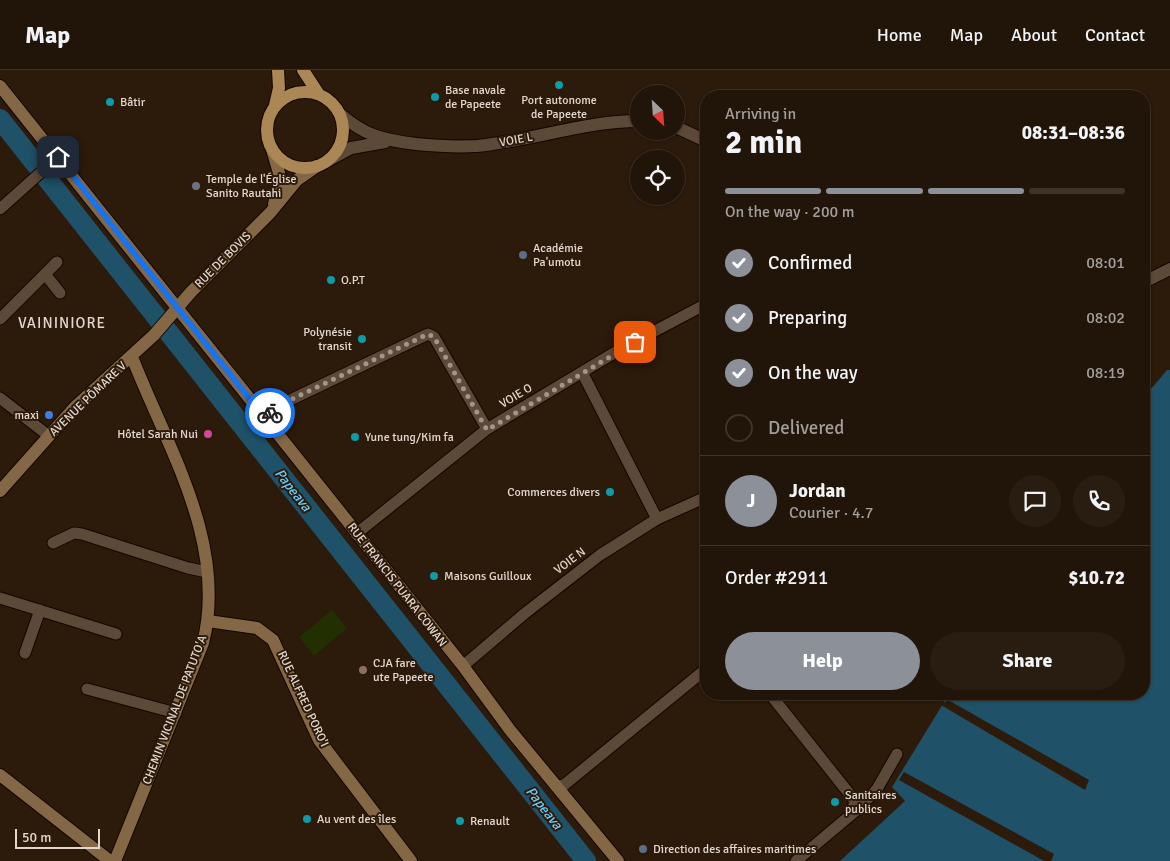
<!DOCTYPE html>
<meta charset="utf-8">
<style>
:root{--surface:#211408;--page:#291d12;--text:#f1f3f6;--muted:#a29e9c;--line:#3e3329;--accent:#8c9099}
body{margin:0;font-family:Signika,sans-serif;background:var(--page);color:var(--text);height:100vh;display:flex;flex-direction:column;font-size:19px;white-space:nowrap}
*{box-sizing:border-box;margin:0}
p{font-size:16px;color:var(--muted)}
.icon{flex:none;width:28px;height:28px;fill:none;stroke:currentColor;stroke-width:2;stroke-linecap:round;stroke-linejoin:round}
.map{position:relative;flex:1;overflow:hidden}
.panel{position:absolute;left:700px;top:20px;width:450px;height:610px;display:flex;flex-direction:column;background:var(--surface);border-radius:20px;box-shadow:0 1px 4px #0004,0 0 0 1px var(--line)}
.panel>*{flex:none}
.needle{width:32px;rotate:155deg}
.buttons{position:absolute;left:630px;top:15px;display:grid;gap:10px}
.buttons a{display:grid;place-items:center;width:55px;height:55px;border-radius:50%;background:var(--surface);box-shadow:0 1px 4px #0004,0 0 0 1px var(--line);font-size:25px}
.scale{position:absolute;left:15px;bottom:12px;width:85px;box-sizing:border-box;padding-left:5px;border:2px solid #e3d7cd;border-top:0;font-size:14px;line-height:18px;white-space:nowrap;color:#e3d7cd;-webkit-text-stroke:4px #2c1a0a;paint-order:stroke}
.pin{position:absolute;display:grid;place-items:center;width:42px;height:42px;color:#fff;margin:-21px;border-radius:10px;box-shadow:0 2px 8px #0006}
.courier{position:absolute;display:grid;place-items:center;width:50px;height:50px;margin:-25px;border:4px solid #1a73e8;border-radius:50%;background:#fff;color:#222;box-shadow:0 1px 6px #0007}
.summary em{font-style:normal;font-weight:700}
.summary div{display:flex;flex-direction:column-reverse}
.summary{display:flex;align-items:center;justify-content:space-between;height:85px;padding:0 25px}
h1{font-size:32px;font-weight:700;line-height:38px}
.bar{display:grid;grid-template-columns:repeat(4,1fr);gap:8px 5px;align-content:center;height:60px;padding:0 25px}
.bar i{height:6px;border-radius:4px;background:var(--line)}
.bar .selected{background:var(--accent)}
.bar p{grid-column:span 4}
.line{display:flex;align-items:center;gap:12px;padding:0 25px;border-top:1px solid var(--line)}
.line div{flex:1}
.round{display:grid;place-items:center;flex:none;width:52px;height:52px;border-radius:26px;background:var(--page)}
ol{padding:0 25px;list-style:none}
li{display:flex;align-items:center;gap:15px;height:55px}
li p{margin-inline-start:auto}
li .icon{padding:5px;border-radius:50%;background:var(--accent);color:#fff;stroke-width:4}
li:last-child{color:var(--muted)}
li i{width:28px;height:28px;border:2px solid var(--line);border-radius:50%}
.primary-button{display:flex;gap:10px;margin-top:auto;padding:10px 25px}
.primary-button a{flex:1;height:58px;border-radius:30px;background:var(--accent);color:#fff;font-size:20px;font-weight:700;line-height:58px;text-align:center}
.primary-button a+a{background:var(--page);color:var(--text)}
header{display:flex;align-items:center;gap:30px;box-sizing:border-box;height:70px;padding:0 25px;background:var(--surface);border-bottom:1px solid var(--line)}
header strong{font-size:24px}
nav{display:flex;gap:28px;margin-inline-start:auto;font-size:18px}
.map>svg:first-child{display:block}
.green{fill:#222f00}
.water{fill:#1f5168}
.pier{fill:#2c1a0a}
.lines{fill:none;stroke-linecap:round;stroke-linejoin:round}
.river{stroke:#1f5168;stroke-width:20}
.minor-casing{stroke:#140500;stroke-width:13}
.tertiary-casing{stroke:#140500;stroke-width:14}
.secondary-casing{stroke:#140500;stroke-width:14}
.primary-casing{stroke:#140500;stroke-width:14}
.minor{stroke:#5d4938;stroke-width:11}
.tertiary{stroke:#5d4938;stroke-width:12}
.secondary{stroke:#846846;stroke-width:12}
.primary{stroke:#ab8755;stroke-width:12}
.done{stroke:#a39589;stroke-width:5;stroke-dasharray:0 9}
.route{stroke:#1a73e8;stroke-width:6}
.culture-dot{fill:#0f9aa8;stroke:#2c1a0a;stroke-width:2}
.worship-dot{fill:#6b7280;stroke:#2c1a0a;stroke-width:2}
.service-dot{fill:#5c6f8a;stroke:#2c1a0a;stroke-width:2}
.shop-dot{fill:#3f7fe0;stroke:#2c1a0a;stroke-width:2}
.hotel-dot{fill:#d1479c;stroke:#2c1a0a;stroke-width:2}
.education-dot{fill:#8d6e63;stroke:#2c1a0a;stroke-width:2}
.labels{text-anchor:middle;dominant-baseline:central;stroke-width:4;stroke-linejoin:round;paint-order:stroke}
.poi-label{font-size:12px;fill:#e3d7cd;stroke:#2c1a0a;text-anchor:start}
.street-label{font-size:12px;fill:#e3d7cd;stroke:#2c1a0a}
.water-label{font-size:14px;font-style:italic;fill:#6ccbf9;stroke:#2c1a0a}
.quarter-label{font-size:15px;letter-spacing:1px;fill:#e3d7cd;stroke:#2c1a0a}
</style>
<header>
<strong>Map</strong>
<nav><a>Home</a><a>Map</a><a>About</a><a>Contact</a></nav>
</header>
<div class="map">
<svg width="1170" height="791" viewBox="0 0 1170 791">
<rect width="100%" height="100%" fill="#2c1a0a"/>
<path class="green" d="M332 540 347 558 314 586 299 567Z"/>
<path class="water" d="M1167 300H1170V791H840L905 731 892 717 949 624H1144V320L1151 319Z"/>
<path class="pier" d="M948 630 1089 710 1085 720 941 635Z
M904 702 1054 784 1051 791H1044L899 710Z"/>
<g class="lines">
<path class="river" d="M0 49 586 791"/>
<defs>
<path id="minor" d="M0 139 58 87
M45 204 60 223
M0 249 57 192
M583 304 657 449
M0 328 49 366
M264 347 286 332 428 264 434 267 487 359
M356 464 487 359 619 280 706 234
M53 473 74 463 82 464 188 498 207 502
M0 528 116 564
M25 583 40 540
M463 596 524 544 600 485 657 449 706 427
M87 619 176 643
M770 624 855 731 851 745
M558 716 564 715 706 599
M796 791 859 738 877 719 897 684"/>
<path id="tertiary" d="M340 44C365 66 384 70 416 74 436 76 457 77 477 76 531 71 584 51 639 51
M676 57 706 71
M329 90 351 78 385 72
M1144 212 1170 199"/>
<path id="secondary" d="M0 16 463 596 510 660 618 791
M272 79 281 110 274 134
M0 421 74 338 154 265 191 222 270 143 297 110 317 96
M208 551 257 558 273 570 319 670 411 791
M0 705 110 791
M115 791 203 573C228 473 167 377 132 287"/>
<path id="primary" d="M303 0 318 23
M267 60a38 38 0 1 1 76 0a38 38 0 1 1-76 0Z
M275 35 279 18 278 0"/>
</defs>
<use href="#minor" class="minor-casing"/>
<use href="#tertiary" class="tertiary-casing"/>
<use href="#secondary" class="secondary-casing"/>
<use href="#primary" class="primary-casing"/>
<use href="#minor" class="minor"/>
<use href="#tertiary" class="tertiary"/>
<use href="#secondary" class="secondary"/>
<use href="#primary" class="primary"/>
</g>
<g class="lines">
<path class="done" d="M270 343 286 332 428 264 434 267 487 360 635 272"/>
<path class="route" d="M58 87 264 347 270 343"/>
</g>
<g class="culture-dot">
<circle cx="559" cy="15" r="5"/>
<circle cx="435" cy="27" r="5"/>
<circle cx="110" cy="32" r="5"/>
<circle cx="331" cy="210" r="5"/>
<circle cx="362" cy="269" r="5"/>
<circle cx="355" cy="367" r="5"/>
<circle cx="610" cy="422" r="5"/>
<circle cx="434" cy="506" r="5"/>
<circle cx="835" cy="732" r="5"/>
<circle cx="307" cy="749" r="5"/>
<circle cx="460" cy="751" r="5"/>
</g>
<circle class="worship-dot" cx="196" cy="116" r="5"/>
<g class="service-dot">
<circle cx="523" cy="185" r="5"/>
<circle cx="643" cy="779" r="5"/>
</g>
<circle class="shop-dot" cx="49" cy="345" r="5"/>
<circle class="hotel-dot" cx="208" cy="364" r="5"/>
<circle class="education-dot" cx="363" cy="600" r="5"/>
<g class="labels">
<g class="poi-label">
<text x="445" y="20">Base navale<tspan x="445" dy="14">de Papeete</tspan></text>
<text x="559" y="30" text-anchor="middle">Port autonome<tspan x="559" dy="14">de Papeete</tspan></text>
<text x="120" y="32">Bâtir</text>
<text x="206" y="109">Temple de l'Église<tspan x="206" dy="14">Sanito Rautahi</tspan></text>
<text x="533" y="178">Académie<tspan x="533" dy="14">Pa'umotu</tspan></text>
<text x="341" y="210">O.P.T</text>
<text x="352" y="262" text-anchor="end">Polynésie<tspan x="352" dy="14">transit</tspan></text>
<text x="39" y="345" text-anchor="end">maxi</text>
<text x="198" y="364" text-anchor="end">Hôtel Sarah Nui</text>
<text x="365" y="367">Yune tung/Kim fa</text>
<text x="600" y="422" text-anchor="end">Commerces divers</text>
<text x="444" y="506">Maisons Guilloux</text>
<text x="373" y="593">CJA fare<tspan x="373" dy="14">ute Papeete</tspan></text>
<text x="845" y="725">Sanitaires<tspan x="845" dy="14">publics</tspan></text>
<text x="317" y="749">Au vent des îles</text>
<text x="470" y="751">Renault</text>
<text x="653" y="779">Direction des affaires maritimes</text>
</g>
<g class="street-label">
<text transform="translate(516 70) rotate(-10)">VOIE L</text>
<text transform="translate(223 190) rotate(-45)">RUE DE BOVIS</text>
<text transform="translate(516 326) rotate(-31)">VOIE O</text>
<text transform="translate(88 329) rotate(-44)">AVENUE PŌMARE V</text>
<text transform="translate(570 491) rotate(-37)">VOIE N</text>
<text transform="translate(397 515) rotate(52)">RUE FRANCIS PUARA COWAN</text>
<text transform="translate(303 629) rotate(65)">RUE ALFRED PORO'I</text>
<text transform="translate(175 640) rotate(-69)">CHEMIN VICINAL DE PATUTO'A</text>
</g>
<g class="water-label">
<text transform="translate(293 420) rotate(52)">Papeava</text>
<text transform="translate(544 738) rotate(52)">Papeava</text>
</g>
<g class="quarter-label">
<text x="62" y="253">VAININIORE</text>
</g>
</g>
</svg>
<div class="buttons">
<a><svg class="needle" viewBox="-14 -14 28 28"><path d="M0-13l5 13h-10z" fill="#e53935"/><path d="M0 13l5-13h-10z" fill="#a29e9c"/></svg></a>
<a><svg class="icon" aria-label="locate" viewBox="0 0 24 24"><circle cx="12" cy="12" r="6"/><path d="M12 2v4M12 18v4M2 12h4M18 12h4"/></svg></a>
</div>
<div class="scale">50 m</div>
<div class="pin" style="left:635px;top:272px;background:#ea580c"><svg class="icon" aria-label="bag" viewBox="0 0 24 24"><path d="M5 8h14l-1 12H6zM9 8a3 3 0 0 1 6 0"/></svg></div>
<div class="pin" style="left:58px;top:87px;background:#1f2937"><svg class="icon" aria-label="home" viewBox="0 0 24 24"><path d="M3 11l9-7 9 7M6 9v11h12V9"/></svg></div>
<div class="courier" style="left:270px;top:343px"><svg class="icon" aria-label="bike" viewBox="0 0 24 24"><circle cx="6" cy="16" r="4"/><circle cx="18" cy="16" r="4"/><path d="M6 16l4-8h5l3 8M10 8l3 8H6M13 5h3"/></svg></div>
<section class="panel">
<div class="summary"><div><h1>2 min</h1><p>Arriving in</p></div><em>08:31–08:36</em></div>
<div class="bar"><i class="selected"></i><i class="selected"></i><i class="selected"></i><i></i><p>On the way · 200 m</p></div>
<ol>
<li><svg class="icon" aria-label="check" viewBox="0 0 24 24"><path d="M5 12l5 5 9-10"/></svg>Confirmed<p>08:01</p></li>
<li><svg class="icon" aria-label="check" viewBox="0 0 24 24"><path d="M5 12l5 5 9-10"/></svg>Preparing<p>08:02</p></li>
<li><svg class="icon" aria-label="check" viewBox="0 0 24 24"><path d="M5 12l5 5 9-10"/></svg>On the way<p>08:19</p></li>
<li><i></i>Delivered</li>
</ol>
<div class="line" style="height:90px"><b class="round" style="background:var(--accent);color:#fff">J</b><div><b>Jordan</b><p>Courier · 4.7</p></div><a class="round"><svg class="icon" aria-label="chat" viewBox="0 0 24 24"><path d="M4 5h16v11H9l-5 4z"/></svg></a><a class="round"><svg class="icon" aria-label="phone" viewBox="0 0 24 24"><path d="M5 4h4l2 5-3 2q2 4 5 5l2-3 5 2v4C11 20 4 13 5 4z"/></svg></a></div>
<div class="line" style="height:65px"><div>Order #2911</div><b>$10.72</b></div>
<div class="primary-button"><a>Help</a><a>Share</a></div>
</section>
</div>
